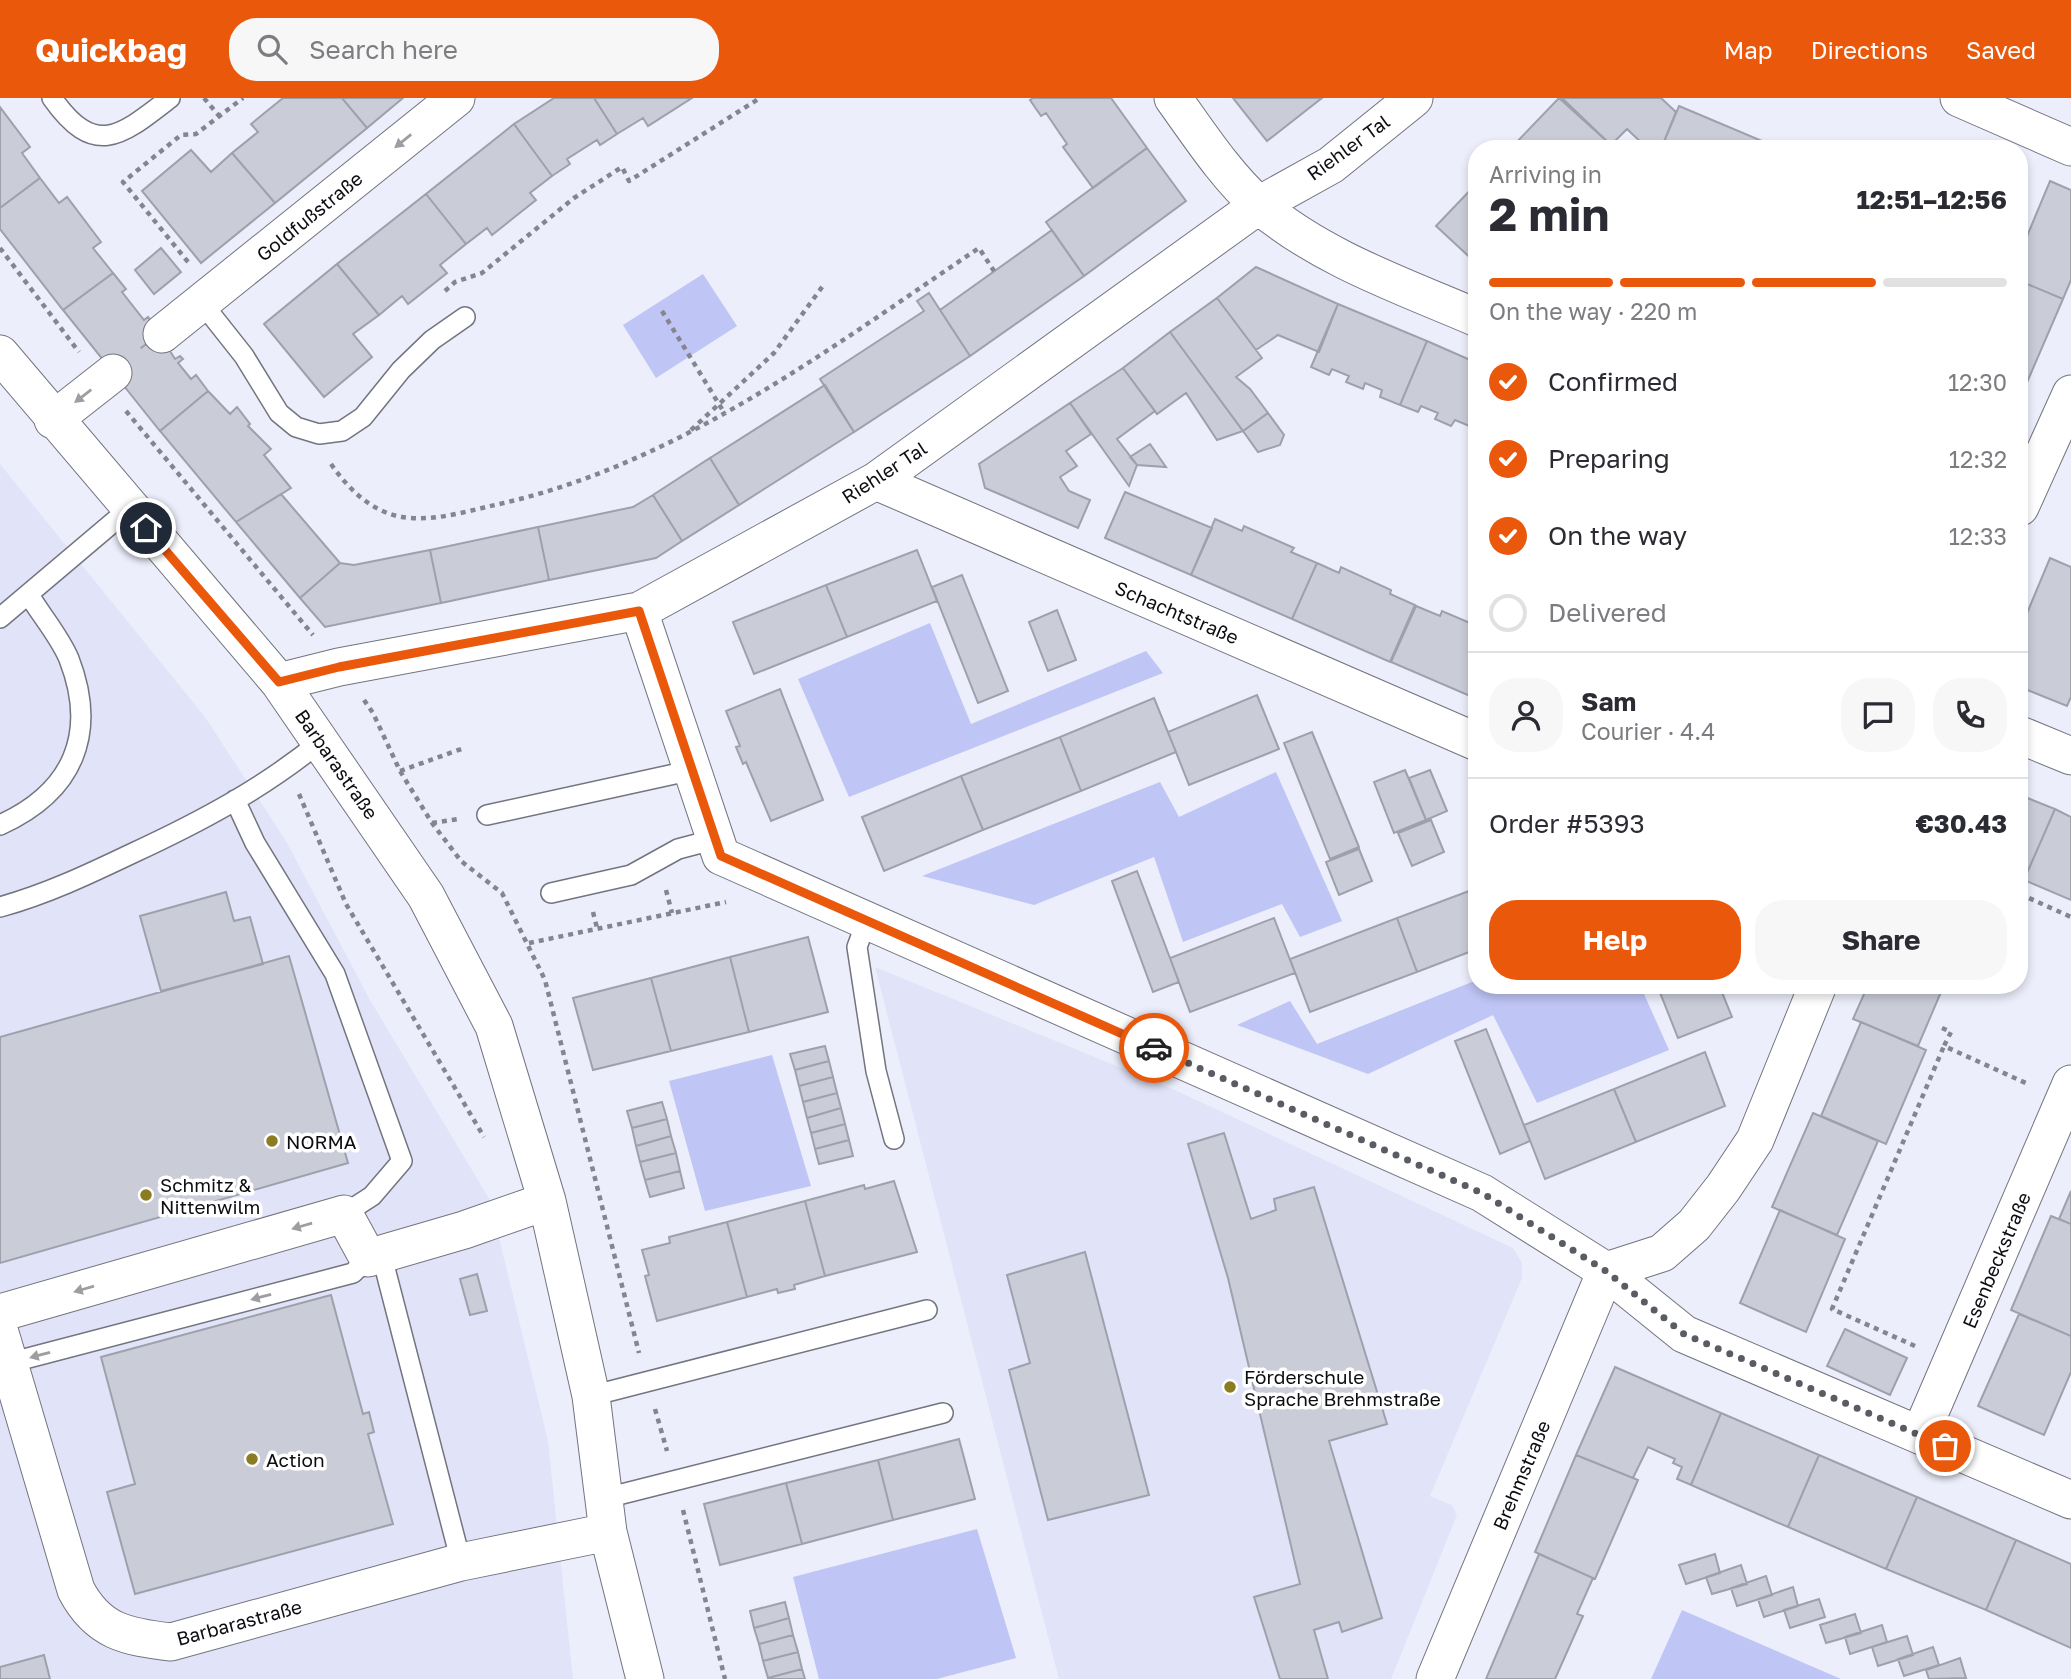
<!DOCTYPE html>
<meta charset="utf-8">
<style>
:root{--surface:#fff;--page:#f7f7f7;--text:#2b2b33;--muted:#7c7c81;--line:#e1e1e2;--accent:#ea580c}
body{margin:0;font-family:"Golos Text",sans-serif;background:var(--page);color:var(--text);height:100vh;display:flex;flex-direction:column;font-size:26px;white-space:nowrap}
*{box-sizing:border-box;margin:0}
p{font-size:23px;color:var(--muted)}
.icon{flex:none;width:38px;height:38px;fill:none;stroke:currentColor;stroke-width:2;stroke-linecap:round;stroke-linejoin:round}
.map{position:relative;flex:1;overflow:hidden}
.panel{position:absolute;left:1468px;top:42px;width:560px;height:854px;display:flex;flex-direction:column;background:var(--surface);border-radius:28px;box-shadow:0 4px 10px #0003}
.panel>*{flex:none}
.pin{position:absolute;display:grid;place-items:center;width:60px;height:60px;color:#fff;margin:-30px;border:4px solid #fff;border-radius:50%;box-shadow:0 2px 7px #0007}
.courier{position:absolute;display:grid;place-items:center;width:70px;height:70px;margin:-35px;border:5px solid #ea580c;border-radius:50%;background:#fff;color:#222;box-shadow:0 2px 9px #0007}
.head em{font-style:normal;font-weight:700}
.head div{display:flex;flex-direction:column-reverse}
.head{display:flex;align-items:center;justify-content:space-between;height:119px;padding:0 21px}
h1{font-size:46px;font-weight:700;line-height:52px}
.bar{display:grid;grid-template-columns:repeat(4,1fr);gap:10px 7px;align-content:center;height:84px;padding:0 21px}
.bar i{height:9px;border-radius:5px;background:var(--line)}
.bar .current{background:var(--accent)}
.bar p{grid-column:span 4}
.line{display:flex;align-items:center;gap:18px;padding:0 21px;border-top:2px solid var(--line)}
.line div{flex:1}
.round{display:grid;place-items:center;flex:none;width:74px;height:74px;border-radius:28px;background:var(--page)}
ol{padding:0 21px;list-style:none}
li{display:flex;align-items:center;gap:21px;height:77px}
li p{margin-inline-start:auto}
li .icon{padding:7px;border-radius:50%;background:var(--accent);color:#fff;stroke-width:4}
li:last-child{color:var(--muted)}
li i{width:38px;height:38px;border:4px solid var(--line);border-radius:50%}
.button{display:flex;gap:14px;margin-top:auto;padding:14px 21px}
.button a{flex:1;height:80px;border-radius:28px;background:var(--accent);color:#fff;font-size:28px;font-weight:700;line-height:80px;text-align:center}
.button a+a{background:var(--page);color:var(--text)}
header{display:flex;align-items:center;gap:42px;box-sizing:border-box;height:98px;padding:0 35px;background:var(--accent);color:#fff}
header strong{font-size:33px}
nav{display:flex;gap:38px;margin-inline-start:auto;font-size:24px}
.search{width:490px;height:63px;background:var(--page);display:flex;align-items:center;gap:18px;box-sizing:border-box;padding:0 24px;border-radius:28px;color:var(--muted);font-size:26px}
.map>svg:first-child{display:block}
.built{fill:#e1e4f8}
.green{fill:#bfc5f5}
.building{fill:#caccd8;stroke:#9ea0ac;stroke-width:2}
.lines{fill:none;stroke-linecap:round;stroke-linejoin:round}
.minor-tunnel{stroke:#caccd8;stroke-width:37;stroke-dasharray:37 18;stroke-linecap:butt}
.service-casing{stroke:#72747f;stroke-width:22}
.minor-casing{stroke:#72747f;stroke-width:39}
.path{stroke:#84858e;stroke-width:4.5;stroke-dasharray:5 5;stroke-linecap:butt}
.service{stroke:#fff;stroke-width:19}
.minor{stroke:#fff;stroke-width:37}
.oneway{fill:#9e9ea0}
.done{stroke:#5a5c63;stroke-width:7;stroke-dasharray:0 12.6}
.route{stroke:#ea580c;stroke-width:9}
.poi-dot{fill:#8b7c22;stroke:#fff;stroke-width:2.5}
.labels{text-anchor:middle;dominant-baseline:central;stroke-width:7;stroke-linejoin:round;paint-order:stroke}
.street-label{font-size:19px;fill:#0c0d11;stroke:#fff}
.poi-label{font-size:19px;fill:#0c0d11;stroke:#fff;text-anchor:start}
</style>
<header>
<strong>Quickbag</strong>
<div class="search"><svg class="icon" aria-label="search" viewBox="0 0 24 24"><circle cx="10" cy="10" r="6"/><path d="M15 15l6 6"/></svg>Search here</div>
<nav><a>Map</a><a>Directions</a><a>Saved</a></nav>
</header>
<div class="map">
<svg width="2071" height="1581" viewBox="0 0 2071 1581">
<rect width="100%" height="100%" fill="#eceefb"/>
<path class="built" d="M0 366 205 619 286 743 370 902 490 1102 548 1343 573 1581H0Z
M875 869 1175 992 1513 1150 1522 1165V1180L1430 1398 1452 1407 1457 1417 1391 1581H1059Z"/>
<path class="green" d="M703 176 737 228 656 280 623 227Z
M930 525 971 626 1146 553 1163 575 849 699 798 581Z
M1276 674 1342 823 1300 839 1282 806 1183 844 1154 759 1034 807 922 778 1160 684 1179 719Z
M1477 882V887H1640L1669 952 1537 1005 1493 917 1368 976 1237 927 1290 903 1317 946Z
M772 957 811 1088 705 1113 669 983Z
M977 1431 1016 1560 937 1581H819L793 1479Z
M1682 1512 1841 1581H1651Z"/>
<path class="building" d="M283 0H342L367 30 275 105 232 55 258 34 251 26Z
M342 0H403L367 30Z
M554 0H594L617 36 600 47 597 42 567 61 570 66 552 78 514 26Z
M594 0H692L648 28 643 20 617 36Z
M1033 0H1111L1147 50 1093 90 1063 49 1067 46 1046 15 1041 18 1030 2Z
M1233 0H1322L1267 43Z
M1559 0 1611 47 1608 51H1510Z
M1562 0H1661L1676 14 1661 51H1648L1627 31 1611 47Z
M1679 8 1774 48 1773 51H1661Z
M0 9 30 49 22 55 40 80 0 110Z
M514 26 552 78 530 95 536 102 492 137 487 130 466 146 426 96Z
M1147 50 1186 103 1084 178 1046 124Z
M191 52 211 74 232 55 275 105 201 165 142 93Z
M40 80 59 105 67 99 101 144 93 150 113 175 63 212 0 131V110Z
M2050 83 2071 92V182L2063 201 2020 183V155Z
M1477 85V166L1436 128Z
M426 96 466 146 440 167 447 175 408 206 402 198 379 217 337 166Z
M1052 132 1084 178 970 258 940 212Z
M161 150 181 174 154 196 135 172Z
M337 166 379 217 353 236 372 259 324 299 264 226Z
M1256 169 1338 206 1319 254 1278 237 1256 252 1217 200Z
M113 175 126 191 122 194 144 222 148 219 160 235 112 273 63 212Z
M2020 183 2063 201 2022 296 2020 295Z
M929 195 970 258 854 334 820 281 924 213 917 203Z
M1217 200 1262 260 1236 279 1250 291 1268 315 1243 333 1170 234Z
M1338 206 1427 243 1400 307 1380 299 1382 292 1365 285 1363 291 1346 284 1349 278 1332 271 1329 277 1311 269Z
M1170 234 1243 333 1217 342 1186 295 1157 316 1123 270Z
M160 235 173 251 170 253 175 261 180 258 183 261 178 265 191 281 196 277 208 293 160 333 112 273Z
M1427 243 1477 265V339L1469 336 1472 329 1455 322 1451 328 1435 321 1438 315 1421 308 1418 314 1400 307Z
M1123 270 1155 313 1117 341 1137 367 1129 388 1070 305Z
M825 287 854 334 739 407 710 360Z
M208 293 230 316 237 309 250 326 248 328 271 351 264 357 291 390 236 424 160 333Z
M1070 305 1091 336 1066 353 1077 368 1060 379 1069 393 1090 402 1078 430 985 390 979 366Z
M1268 315 1284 337 1280 347 1258 354 1243 333Z
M1150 346 1166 369 1137 367 1130 359Z
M710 360 739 407 682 443 653 397Z
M1125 394 1212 430 1191 477 1105 440Z
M281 396 340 465 300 500 236 424Z
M653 397 682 443 656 460 549 482 538 429 633 409Z
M1215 421 1242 433 1244 428 1294 450 1291 454 1317 465 1292 521 1191 477Z
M538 429 549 482 441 505 430 452Z
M430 452 441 505 325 529 300 500 340 465 354 467Z
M917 452 937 503 847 539 826 487Z
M2050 460 2071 469V599L2067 608 2020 589V532Z
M1317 465 1339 475 1341 469 1391 492 1390 496 1415 507 1390 564 1292 521Z
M962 477 1008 593 978 605 932 489Z
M826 487 847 539 754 576 733 524Z
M1416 508 1440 518 1442 513 1477 528V601L1391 564Z
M1057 512 1076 562 1048 573 1029 524Z
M780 591 823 702 771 723 746 664 743 666 736 649 740 648 726 613Z
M1257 597 1279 651 1189 687 1168 634Z
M1154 600 1176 654 1081 693 1060 639Z
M1312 634 1359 749 1330 761 1284 645Z
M1060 639 1081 693 983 732 961 678Z
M1405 672 1426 722 1394 735 1374 684Z
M1430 672 1447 713 1426 722 1409 680Z
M961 678 983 732 884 773 862 719Z
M2020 697 2055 711 2024 782 2020 780Z
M2055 711 2071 719V802L2024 782Z
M1431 722 1444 754 1412 768 1398 735Z
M1359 751 1372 783 1339 797 1326 764Z
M1137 773 1179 884 1153 894 1112 783Z
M1477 790V851L1417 874 1397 820Z
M226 794 234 823 250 819 263 866 161 893 140 818Z
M1274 820 1295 875 1190 914 1170 860Z
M1397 820 1417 874 1310 914 1290 861Z
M808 839 828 914 749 934 730 859Z
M289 858 348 1065 0 1165V939Z
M730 859 749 934 671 953 651 880Z
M651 880 671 953 593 972 573 900Z
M1657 887H1719L1732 919 1678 940Z
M1868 887H1944L1918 948 1853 921Z
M1861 924 1926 952 1886 1046 1821 1018Z
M1486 931 1530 1043 1500 1056 1455 943Z
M825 948 829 963 795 972 790 956Z
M1705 954 1725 1008 1636 1044 1614 991Z
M829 963 833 979 799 988 795 972Z
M833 979 837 995 803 1004 799 988Z
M1614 991 1636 1044 1545 1081 1524 1027Z
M837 995 841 1010 807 1020 803 1004Z
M662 1004 667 1021 632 1030 627 1013Z
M841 1010 845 1026 811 1035 807 1020Z
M1813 1015 1878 1043 1837 1137 1772 1109Z
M667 1021 671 1038 636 1048 632 1030Z
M845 1026 849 1042 815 1051 811 1035Z
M1224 1035 1251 1121 1276 1112 1274 1101 1314 1089 1387 1326 1329 1343 1382 1520 1342 1534 1339 1524 1314 1532 1328 1581H1280L1254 1499 1300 1486 1228 1180 1188 1046Z
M671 1038 676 1055 640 1064 636 1048Z
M849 1042 853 1058 819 1066 815 1051Z
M676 1055 680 1073 645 1082 640 1064Z
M680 1073 684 1090 650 1099 645 1082Z
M894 1083 917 1154 825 1178 805 1103 864 1087 865 1091Z
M2071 1093V1126L2059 1121Z
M805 1103 825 1178 794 1187 795 1191 778 1195 777 1191 747 1199 727 1124Z
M1780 1112 1845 1141 1806 1234 1740 1205Z
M2051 1118 2071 1126V1238L2011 1212Z
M727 1124 747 1199 657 1223 645 1178 649 1177 642 1152 670 1145 669 1139Z
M1085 1154 1149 1397 1048 1422 1009 1272 1030 1265 1007 1177Z
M477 1176 487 1213 470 1217 460 1181Z
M331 1197 363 1316 369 1314 374 1334 368 1336 393 1426 135 1496 107 1394 135 1386 101 1259Z
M2019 1216 2071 1238V1274L2044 1337 1978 1308Z
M1845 1231 1907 1260 1890 1297 1827 1268Z
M1615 1269 1721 1315 1691 1387 1677 1381 1682 1369 1673 1365 1675 1361 1648 1349 1633 1380 1576 1357Z
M1721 1315 1819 1357 1788 1429 1691 1387Z
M959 1341 975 1401 893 1422 878 1362Z
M1576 1357 1638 1382 1595 1481 1535 1454Z
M1819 1357 1917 1399 1886 1471 1788 1429Z
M878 1362 893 1422 802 1446 786 1385Z
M786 1385 802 1446 720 1467 704 1406Z
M1917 1399 2016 1442 1986 1512 1886 1471Z
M2016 1442 2071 1466V1550L1986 1512Z
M1539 1456 1593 1480 1577 1516 1583 1518 1555 1581H1486Z
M1715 1456 1720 1475 1686 1486 1679 1467Z
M1741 1467 1747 1486 1712 1496 1706 1479Z
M1766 1478 1772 1497 1737 1508 1731 1490Z
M1793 1489 1798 1508 1764 1519 1758 1501Z
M1819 1501 1825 1519 1790 1530 1784 1512Z
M785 1504 789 1520 754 1530 750 1513Z
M1855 1516 1861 1535 1826 1545 1820 1527Z
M789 1520 793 1537 759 1546 754 1530Z
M1882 1527 1887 1544 1850 1556 1845 1539Z
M793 1537 798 1554 763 1563 759 1546Z
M1907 1538 1913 1557 1878 1568 1872 1549Z
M1933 1549 1939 1567 1904 1578 1898 1561Z
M798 1554 802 1571 768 1580 763 1563Z
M44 1557 50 1581H0V1569Z
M1960 1560 1966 1580 1929 1581 1926 1572Z
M802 1571 805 1581H768V1580Z"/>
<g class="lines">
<path class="minor-tunnel" d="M113 275 162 236"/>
<defs>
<path id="service" d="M52 0C95 61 121 38 170 0
M202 205 244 258 279 315 296 329 319 336 342 333 363 319 401 272 432 242 465 219
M0 520 130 410
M235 702 255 745 335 876 402 1063 372 1098 344 1116
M487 717 693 672
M0 727C73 694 98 636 69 561 60 539 41 517 29 497
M551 795 631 777 678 751 716 741
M0 809C47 796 89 776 133 755 200 724 264 690 321 643
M867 822 857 849 876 973 894 1041
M381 1155 461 1464
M9 1265 353 1175 368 1160
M591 1298 927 1212
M602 1401 943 1315"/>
<path id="minor" d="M1173 0C1199 36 1226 78 1260 108 1323 161 1403 188 1477 220
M1959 0 2071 49
M162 236 456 0
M0 256 279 584 426 798 494 928 547 1103 591 1298 608 1434 645 1581
M53 322 113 275
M876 383 1477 644
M2020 409 2071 296
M639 513 721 758 1482 1095 1606 1173 1684 1236 2071 1402
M279 584 339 569 639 513 876 383 1259 107 1331 67 1414 0
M2020 637 2071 658
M0 1215 344 1116 368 1160 464 1132 547 1103
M0 1235 76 1492C98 1534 127 1539 171 1544L461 1464 608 1434
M1920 1337 2071 986
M1435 1581 1606 1173 1662 1155 1694 1127 1723 1090 1755 1042 1818 887"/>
</defs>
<use href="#service" class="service-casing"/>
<use href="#minor" class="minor-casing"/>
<path class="path" d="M204 0 220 19
M0 150 79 254
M188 164 123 84 181 37 196 36 243 0
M445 193 455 184 482 175 574 100 622 69 629 83 760 0
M662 213 725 316
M126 313 313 537
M691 332 774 255 825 185
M331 366C350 393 375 418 411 420 439 422 468 413 495 407 677 367 827 252 979 150L994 173
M364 602 373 615 400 673 432 725 461 763 502 795 545 882 639 1255
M400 673 464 650
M299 696 346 806 484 1039
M432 725 459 721
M666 792 672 815
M2020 796 2071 819
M593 814 597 830
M529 845 726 804
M1942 930 1951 934 1944 948 2028 986
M1915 1248 1832 1211 1944 948
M655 1311 667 1353
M683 1412 725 1581"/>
<use href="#service" class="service"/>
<use href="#minor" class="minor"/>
</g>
<defs><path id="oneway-solid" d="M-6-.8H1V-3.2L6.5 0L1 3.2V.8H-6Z" transform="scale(1.75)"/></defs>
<g class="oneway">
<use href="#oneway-solid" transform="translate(403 43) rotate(141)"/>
<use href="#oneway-solid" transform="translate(83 298) rotate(142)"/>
<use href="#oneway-solid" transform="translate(302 1128) rotate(164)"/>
<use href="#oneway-solid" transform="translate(84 1191) rotate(164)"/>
<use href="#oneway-solid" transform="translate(261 1199) rotate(165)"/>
<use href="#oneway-solid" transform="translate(40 1257) rotate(165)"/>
</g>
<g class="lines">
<path class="done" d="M1154 950 1482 1095 1606 1173 1684 1236 1945 1348"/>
<path class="route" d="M146 430 279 584 339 569 639 513 721 758 1154 950"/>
</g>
<g class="poi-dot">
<circle cx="272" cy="1043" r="7"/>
<circle cx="146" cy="1097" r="7"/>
<circle cx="1230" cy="1289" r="7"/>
<circle cx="252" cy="1361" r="7"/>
</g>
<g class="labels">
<g class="street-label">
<text transform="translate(1348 49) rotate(-36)">Riehler Tal</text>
<text transform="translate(309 118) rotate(-39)">Goldfußstraße</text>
<text transform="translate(884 374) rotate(-33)">Riehler Tal</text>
<text transform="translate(1177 514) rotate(23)">Schachtstraße</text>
<text transform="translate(337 666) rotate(55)">Barbarastraße</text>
<text transform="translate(1996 1162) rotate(-67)">Esenbeckstraße</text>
<text transform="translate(1521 1377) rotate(-67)">Brehmstraße</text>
<text transform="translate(239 1524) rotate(-15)">Barbarastraße</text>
</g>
<g class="poi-label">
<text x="286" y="1043">NORMA</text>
<text x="160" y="1086">Schmitz &amp;<tspan x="160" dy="22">Nittenwilm</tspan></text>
<text x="1244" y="1278">Förderschule<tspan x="1244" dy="22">Sprache Brehmstraße</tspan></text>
<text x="266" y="1361">Action</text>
</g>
</g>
</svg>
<div class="pin" style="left:1945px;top:1348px;background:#ea580c"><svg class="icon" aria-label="bag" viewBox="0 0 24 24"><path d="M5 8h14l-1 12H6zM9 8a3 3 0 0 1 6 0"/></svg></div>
<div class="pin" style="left:146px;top:430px;background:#1f2937"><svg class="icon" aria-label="home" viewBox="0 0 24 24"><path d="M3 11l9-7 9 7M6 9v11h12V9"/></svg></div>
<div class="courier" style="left:1154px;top:950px"><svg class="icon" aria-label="car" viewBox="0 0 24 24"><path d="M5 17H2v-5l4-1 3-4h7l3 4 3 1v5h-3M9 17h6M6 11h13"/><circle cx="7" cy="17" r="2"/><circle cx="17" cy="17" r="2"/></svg></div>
<section class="panel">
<div class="head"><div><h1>2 min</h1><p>Arriving in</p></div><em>12:51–12:56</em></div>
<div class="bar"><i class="current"></i><i class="current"></i><i class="current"></i><i></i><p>On the way · 220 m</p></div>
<ol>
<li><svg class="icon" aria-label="check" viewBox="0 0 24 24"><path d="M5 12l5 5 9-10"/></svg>Confirmed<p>12:30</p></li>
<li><svg class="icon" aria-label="check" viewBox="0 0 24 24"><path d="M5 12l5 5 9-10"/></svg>Preparing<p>12:32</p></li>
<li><svg class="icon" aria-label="check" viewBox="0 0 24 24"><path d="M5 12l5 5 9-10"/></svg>On the way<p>12:33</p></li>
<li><i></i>Delivered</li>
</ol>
<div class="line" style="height:126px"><a class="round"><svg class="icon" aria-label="person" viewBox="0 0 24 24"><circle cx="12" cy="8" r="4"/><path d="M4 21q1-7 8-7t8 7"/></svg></a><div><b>Sam</b><p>Courier · 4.4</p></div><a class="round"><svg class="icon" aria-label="chat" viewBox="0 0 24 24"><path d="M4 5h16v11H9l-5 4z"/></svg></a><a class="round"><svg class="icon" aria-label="phone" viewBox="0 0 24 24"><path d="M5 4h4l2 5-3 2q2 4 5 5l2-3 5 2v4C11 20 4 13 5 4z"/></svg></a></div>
<div class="line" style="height:91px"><div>Order #5393</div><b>€30.43</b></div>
<div class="button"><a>Help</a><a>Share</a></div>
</section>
</div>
